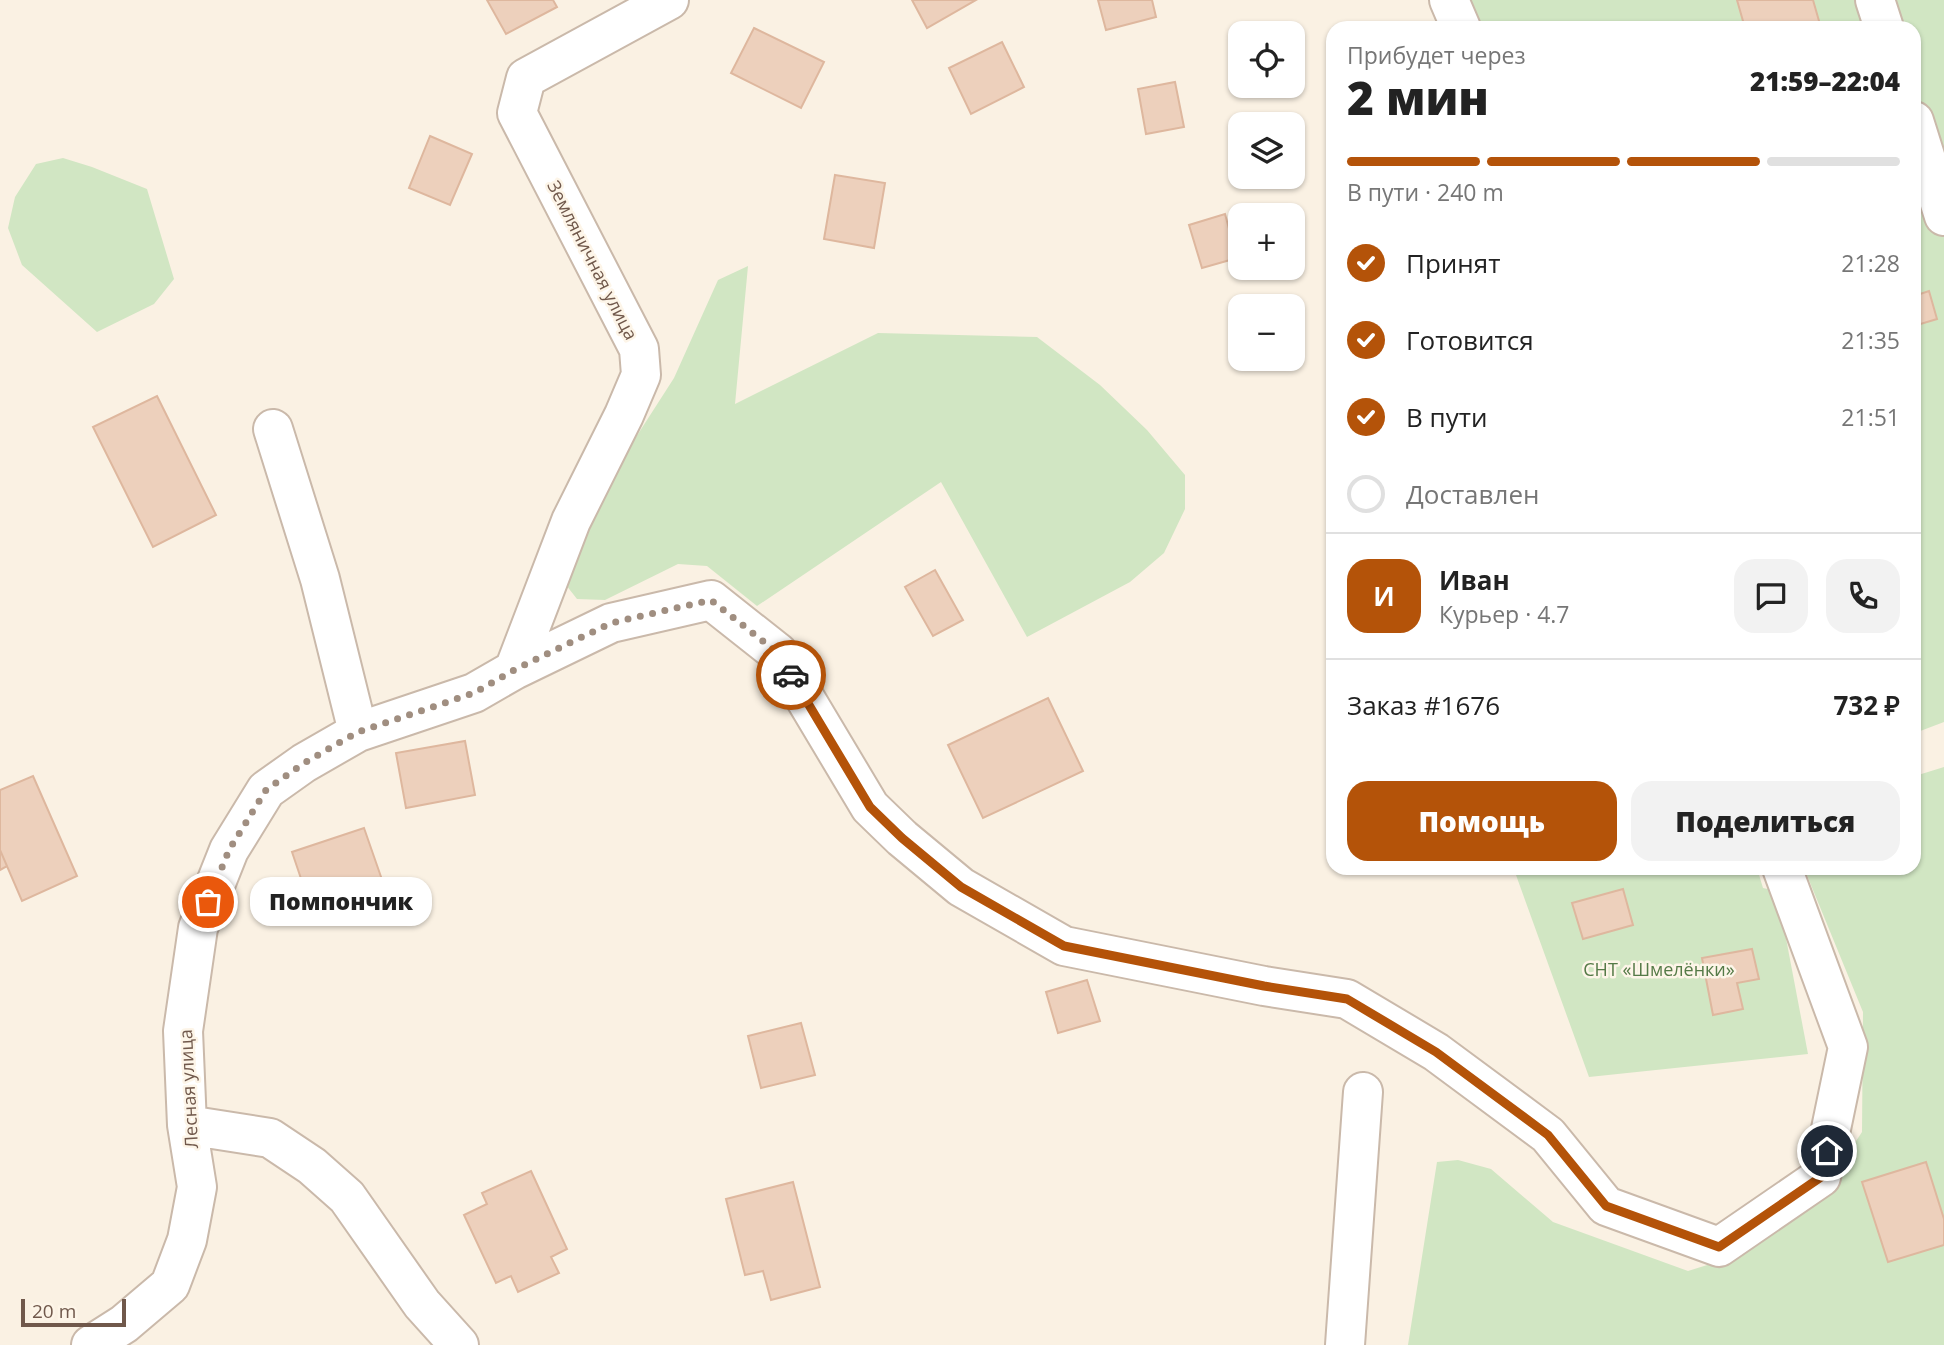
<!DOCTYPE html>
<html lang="ru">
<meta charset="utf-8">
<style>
:root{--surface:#fff;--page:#f2f2f2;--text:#222;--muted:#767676;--line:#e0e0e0;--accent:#b45309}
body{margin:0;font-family:"Open Sans",sans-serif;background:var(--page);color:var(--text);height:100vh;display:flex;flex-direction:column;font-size:26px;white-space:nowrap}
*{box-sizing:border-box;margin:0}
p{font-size:23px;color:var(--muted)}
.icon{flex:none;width:38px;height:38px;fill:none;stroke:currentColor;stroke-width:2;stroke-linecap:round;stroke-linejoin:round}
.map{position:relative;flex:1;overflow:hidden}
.drawer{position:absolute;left:1326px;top:21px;width:595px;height:854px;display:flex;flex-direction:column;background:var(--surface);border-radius:21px;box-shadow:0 2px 5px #0004}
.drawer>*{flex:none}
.controls{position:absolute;left:1228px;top:21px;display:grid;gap:14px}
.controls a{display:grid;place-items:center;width:77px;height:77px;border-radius:14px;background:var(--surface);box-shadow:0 2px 5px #0004;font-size:35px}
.scale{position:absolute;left:21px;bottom:18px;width:105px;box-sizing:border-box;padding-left:7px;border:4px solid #70584b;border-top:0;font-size:19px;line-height:24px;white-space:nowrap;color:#70584b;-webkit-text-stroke:5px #fdf5e8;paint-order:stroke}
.pin{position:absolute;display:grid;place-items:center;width:60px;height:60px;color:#fff;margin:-30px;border:4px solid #fff;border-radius:50%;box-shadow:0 2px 7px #0007}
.courier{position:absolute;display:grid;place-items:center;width:70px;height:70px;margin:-35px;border:5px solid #b45309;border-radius:50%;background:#fff;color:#222;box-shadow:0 2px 9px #0007}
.bubble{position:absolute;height:49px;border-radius:21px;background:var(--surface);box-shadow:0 2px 5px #0004;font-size:23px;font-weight:800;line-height:49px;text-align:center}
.overview em{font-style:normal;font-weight:800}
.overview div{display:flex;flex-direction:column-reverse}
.overview{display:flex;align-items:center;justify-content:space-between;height:119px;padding:0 21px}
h1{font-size:46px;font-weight:800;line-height:52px}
.bar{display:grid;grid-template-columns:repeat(4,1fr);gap:10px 7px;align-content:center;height:84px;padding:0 21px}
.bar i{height:9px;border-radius:5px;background:var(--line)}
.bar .on{background:var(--accent)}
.bar p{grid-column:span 4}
.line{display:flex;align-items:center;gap:18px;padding:0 21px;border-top:2px solid var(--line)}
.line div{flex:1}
.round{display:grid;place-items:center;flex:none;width:74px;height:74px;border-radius:21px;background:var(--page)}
ol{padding:0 21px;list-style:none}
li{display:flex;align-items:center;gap:21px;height:77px}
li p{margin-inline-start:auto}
li .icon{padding:7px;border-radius:50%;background:var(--accent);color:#fff;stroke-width:4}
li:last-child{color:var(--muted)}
li i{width:38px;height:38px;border:4px solid var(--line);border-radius:50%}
.primary-button{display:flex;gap:14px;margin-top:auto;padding:14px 21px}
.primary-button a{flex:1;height:80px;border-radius:21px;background:var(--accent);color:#fff;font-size:28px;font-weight:800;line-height:80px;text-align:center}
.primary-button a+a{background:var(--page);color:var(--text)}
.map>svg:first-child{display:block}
.green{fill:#d1e6c3}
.building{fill:#edd0bc;stroke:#deb79e;stroke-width:2}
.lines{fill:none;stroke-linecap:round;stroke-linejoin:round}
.minor-casing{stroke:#cab9aa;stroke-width:42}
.minor{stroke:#fff;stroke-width:38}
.done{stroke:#a08e80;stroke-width:7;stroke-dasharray:0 12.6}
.route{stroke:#b45309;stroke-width:9}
.labels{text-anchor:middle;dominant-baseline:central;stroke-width:5;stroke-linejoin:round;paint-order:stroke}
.street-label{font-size:18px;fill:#70584b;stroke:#fdf5e8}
.park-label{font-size:18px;fill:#557a47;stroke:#fdf5e8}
</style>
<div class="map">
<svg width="1944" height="1345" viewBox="0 0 1944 1345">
<rect width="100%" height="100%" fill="#faf1e3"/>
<path class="green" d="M1449 0H1944V722L1915 733 1914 28H1461Z
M63 158 92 167 147 189 174 279 154 304 97 332 22 265 8 228 15 197 36 164Z
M748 266 735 404 878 333 1037 337 1100 385 1147 430 1185 475V509L1164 553 1130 582 1027 637 941 482 757 606 707 566 678 564 605 600 577 599 566 585 574 554 620 462 674 378 718 280Z
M1944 767V1345H1408L1437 1162 1458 1160 1491 1169 1553 1222 1688 1271 1733 1257 1798 1217 1827 1185 1862 1132 1863 1012 1804 868H1914L1915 776Z
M1532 868H1757L1763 888 1777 891 1808 1054 1589 1077 1516 875Z"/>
<path class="building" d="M487 0H553L557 7 506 34Z
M912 0H976L927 28Z
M1098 0H1152L1156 17 1106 30Z
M1737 0H1813L1821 28H1745Z
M754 28 824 62 801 108 731 73Z
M1002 42 1024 87 971 114 949 68Z
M1175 82 1184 127 1146 134 1138 89Z
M430 136 472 154 450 205 409 188Z
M835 175 885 183 874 248 824 239Z
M1225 214 1237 258 1202 268 1189 225Z
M1929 291 1937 319 1914 326V296Z
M157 396 216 515 153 547 93 427Z
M935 570 963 620 933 636 905 587Z
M1048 698 1083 771 983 818 948 745Z
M465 741 475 795 406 808 396 753Z
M33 776 77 876 22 901 0 850V790Z
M364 828 387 894 314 917 292 852Z
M0 850 7 866 0 870Z
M1623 889 1633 925 1583 939 1572 903Z
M1752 949 1759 979 1737 983 1743 1009 1713 1015 1702 958Z
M1087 980 1100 1021 1058 1033 1046 992Z
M801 1023 815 1075 761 1088 748 1036Z
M1926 1162 1944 1219V1245L1888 1262 1862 1182Z
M531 1171 567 1249 551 1257 559 1273 518 1292 511 1276 496 1283 464 1215 487 1204 482 1193Z
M793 1182 820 1287 771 1300 763 1271 745 1275 726 1199Z"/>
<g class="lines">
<defs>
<path id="minor" d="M1449 0 1461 28
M1875 0 1884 28
M1914 121 1944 216
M273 429 320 579 358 732
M514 670 571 521 624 415 641 375 639 349 517 113 526 78 669 0
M187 1125 270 1138 312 1166 347 1197 422 1304 459 1345
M91 1345 124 1324 170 1285 187 1240 197 1187 187 1125 183 1031 198 928 229 850 266 790 304 763 358 732 474 693 514 670 611 623 711 600 778 653 870 807 902 838 961 887 1064 946 1264 986 1347 999 1436 1052 1548 1135 1606 1206 1719 1247 1821 1177 1848 1047 1782 868
M1345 1345 1363 1092"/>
</defs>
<use href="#minor" class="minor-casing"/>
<use href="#minor" class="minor"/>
</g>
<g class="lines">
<path class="done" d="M208 902 229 850 266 790 304 763 358 732 474 693 514 670 611 623 711 600 778 653 791 675"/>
<path class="route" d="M791 675 870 807 902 838 961 887 1064 946 1264 986 1347 999 1436 1052 1548 1135 1606 1206 1719 1247 1821 1177 1827 1151"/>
</g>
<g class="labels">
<g class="street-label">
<text transform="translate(593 260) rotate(63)">Земляничная улица</text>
<text transform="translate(188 1089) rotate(-93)">Лесная улица</text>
</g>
<g class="park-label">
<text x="1659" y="969">СНТ «Шмелёнки»</text>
</g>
</g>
</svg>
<div class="controls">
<a><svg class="icon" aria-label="locate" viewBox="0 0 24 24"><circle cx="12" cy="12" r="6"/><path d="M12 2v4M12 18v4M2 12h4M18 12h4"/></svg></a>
<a><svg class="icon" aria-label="layers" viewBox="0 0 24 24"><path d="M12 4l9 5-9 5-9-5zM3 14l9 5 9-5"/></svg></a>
<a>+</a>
<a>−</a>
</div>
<div class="scale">20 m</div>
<div class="pin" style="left:208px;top:902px;background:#ea580c"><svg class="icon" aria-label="bag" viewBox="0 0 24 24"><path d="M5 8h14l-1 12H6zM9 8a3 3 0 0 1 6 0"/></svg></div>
<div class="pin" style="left:1827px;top:1151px;background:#1f2937"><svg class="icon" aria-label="home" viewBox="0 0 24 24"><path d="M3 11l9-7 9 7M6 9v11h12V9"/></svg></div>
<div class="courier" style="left:791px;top:675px"><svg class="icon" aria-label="car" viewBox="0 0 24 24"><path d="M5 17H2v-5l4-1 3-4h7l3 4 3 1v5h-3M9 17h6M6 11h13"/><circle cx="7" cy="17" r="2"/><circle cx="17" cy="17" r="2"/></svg></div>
<div class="bubble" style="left:250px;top:877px;width:182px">Помпончик</div>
<section class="drawer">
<div class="overview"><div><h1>2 мин</h1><p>Прибудет через</p></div><em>21:59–22:04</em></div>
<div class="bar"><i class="on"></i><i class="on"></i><i class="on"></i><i></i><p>В пути · 240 m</p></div>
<ol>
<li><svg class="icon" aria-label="check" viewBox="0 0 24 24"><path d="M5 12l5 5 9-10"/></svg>Принят<p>21:28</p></li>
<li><svg class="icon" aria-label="check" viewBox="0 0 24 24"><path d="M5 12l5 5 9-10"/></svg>Готовится<p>21:35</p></li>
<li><svg class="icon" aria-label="check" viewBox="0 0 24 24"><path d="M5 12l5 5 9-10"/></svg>В пути<p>21:51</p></li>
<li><i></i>Доставлен</li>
</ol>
<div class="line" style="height:126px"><b class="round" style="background:var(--accent);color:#fff">И</b><div><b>Иван</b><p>Курьер · 4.7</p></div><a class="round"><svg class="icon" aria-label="chat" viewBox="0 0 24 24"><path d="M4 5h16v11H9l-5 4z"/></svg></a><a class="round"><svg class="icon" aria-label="phone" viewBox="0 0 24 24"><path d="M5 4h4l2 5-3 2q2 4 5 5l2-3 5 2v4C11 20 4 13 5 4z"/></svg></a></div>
<div class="line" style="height:91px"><div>Заказ #1676</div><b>732 ₽</b></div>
<div class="primary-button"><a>Помощь</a><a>Поделиться</a></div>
</section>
</div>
